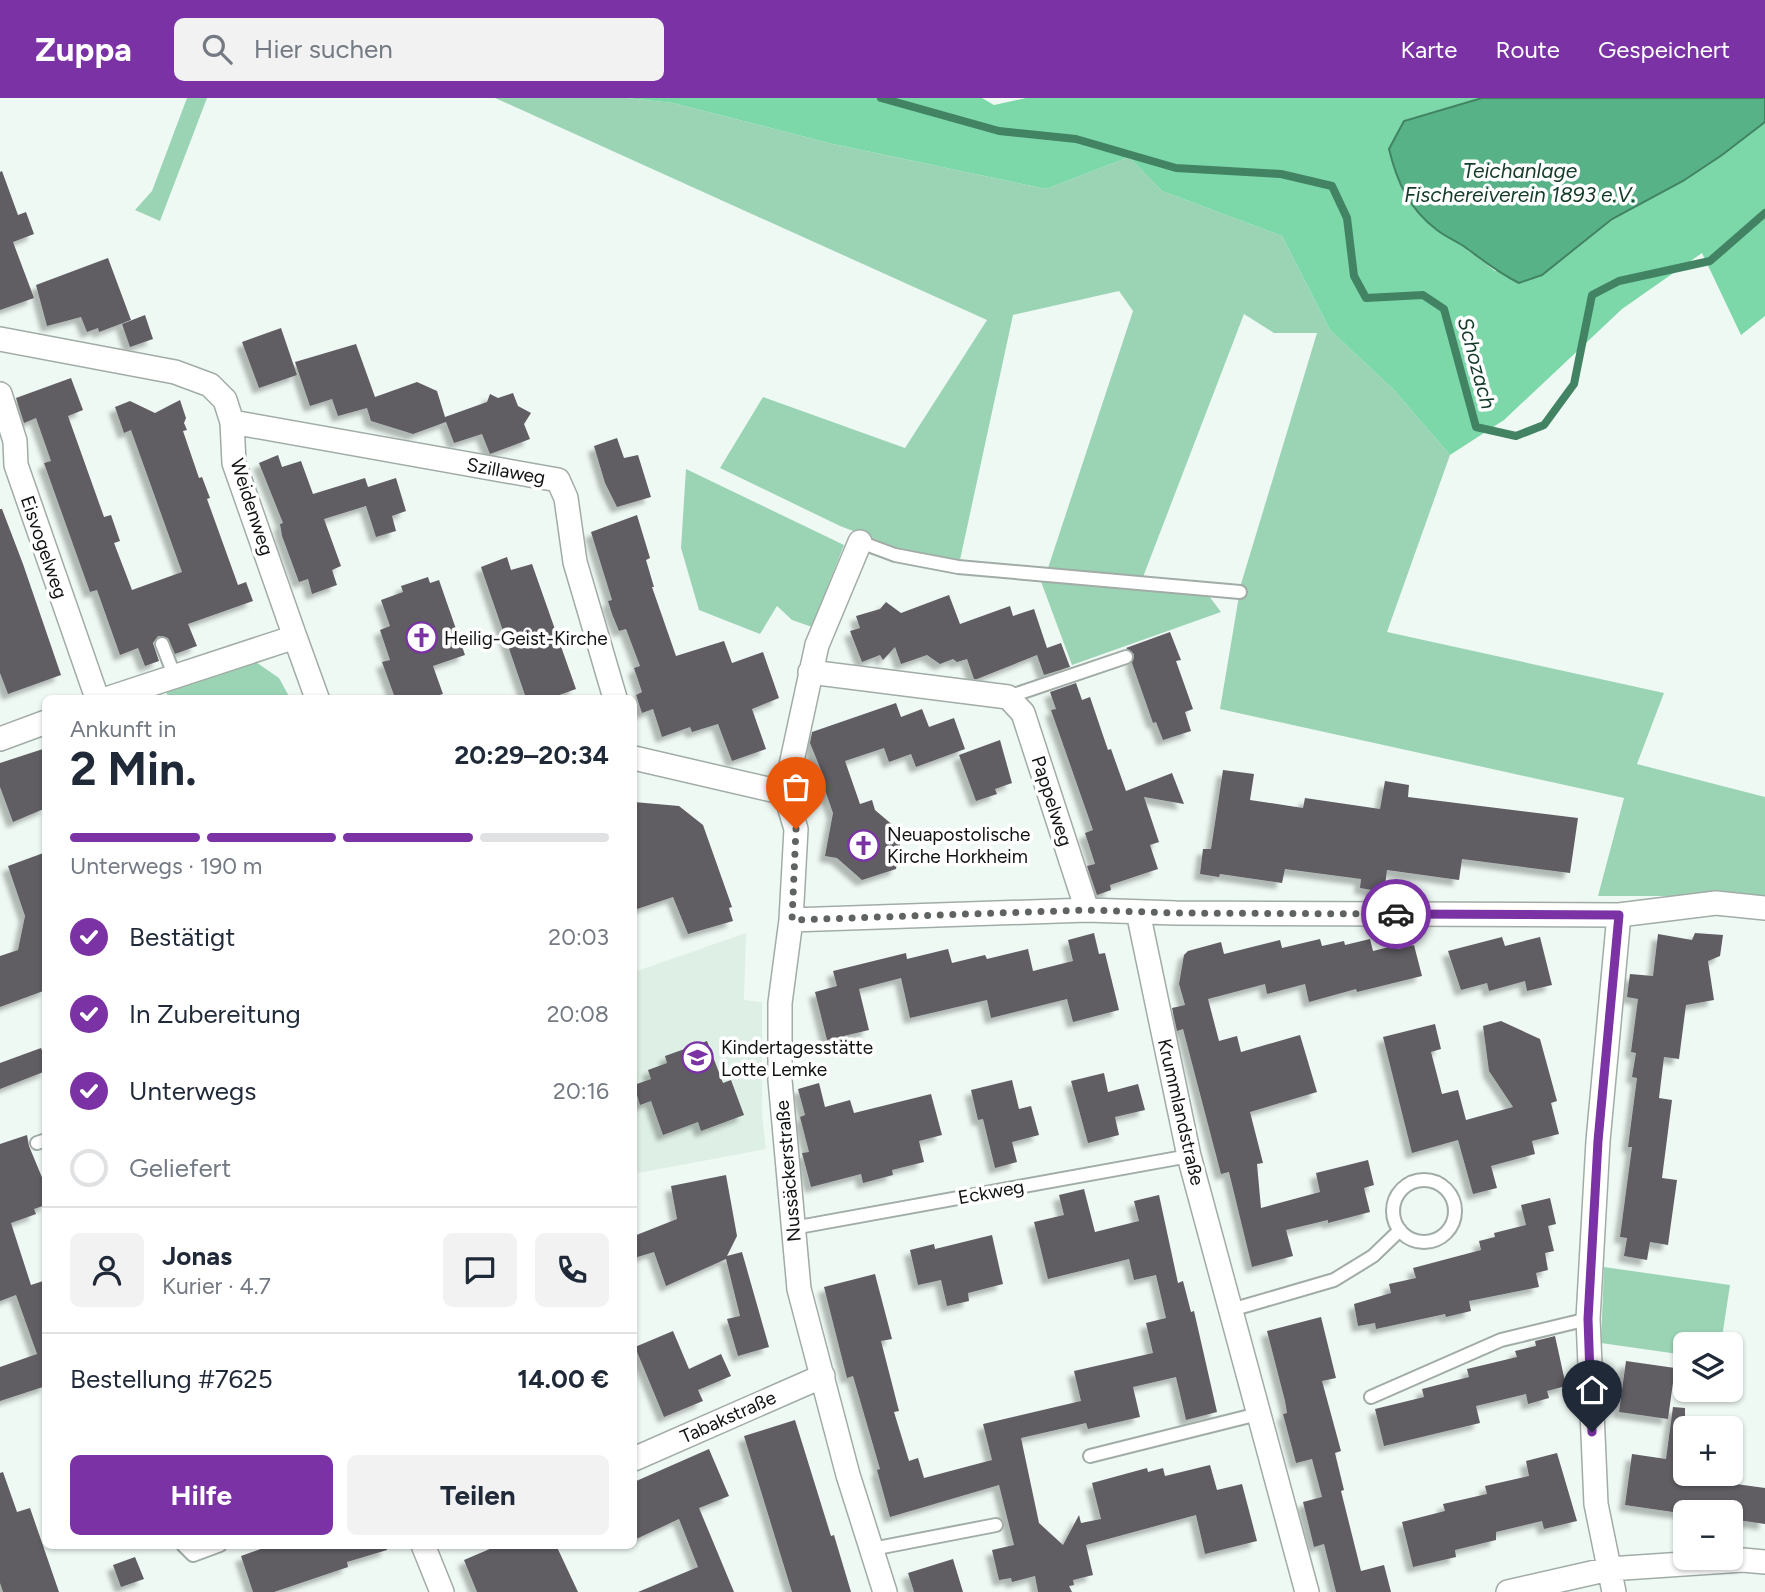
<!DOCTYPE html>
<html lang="de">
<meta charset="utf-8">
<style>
:root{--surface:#fff;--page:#f2f2f3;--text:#1f2937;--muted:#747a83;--line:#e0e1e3;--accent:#7a32a4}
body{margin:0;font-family:Figtree,sans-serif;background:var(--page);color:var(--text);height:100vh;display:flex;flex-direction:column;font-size:26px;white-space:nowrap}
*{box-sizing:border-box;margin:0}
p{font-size:23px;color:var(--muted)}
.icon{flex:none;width:38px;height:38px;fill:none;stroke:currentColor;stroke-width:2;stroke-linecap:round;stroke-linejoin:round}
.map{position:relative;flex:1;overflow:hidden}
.details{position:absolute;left:42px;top:597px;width:595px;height:854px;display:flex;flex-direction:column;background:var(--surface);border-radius:10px;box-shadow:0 2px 5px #0004}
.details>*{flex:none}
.tools{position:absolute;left:1673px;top:1234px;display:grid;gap:14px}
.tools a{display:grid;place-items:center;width:70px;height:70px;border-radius:10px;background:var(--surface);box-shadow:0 2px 5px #0004;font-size:35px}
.pin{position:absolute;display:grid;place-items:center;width:60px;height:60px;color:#fff;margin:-72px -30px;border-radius:50% 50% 50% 0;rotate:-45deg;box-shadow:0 0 7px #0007}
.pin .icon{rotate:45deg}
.courier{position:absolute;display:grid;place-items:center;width:70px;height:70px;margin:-35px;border:5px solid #7a32a4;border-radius:50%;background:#fff;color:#222;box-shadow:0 2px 9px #0007}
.summary em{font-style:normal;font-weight:700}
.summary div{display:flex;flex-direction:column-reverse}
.summary{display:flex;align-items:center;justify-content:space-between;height:119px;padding:0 28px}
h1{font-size:46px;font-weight:700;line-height:52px}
.bar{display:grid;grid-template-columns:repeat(4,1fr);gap:10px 7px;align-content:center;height:84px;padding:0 28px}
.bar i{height:9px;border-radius:5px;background:var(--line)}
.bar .selected{background:var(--accent)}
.bar p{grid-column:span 4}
.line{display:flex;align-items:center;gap:18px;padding:0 28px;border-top:2px solid var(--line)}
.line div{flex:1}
.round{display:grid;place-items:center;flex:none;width:74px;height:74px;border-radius:10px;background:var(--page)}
ol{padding:0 28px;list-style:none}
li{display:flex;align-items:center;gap:21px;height:77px}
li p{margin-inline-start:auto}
li .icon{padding:7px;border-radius:50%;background:var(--accent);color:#fff;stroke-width:4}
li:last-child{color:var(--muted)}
li i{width:38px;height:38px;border:4px solid var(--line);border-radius:50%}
.primary-button{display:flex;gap:14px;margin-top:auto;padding:14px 28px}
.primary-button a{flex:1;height:80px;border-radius:10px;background:var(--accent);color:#fff;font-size:28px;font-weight:700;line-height:80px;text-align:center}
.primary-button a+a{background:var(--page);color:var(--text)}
header{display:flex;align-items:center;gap:42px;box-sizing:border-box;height:98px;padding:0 35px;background:var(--accent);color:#fff}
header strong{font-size:33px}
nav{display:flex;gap:38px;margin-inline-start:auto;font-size:24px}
.search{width:490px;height:63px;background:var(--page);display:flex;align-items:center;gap:18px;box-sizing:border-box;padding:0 24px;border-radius:10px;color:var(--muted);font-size:26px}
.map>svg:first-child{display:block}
.built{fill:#deefe5}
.green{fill:#9bd4b5}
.forest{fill:#7cd7a9}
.water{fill:#57b387;stroke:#428364;stroke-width:2}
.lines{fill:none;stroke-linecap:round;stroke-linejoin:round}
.stream{stroke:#428364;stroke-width:8}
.building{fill:#615d64;filter:url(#shadow)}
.lane-casing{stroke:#a2aca6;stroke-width:16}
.street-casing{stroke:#a2aca6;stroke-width:26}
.lane{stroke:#fff;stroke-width:12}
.street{stroke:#fff;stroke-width:23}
.done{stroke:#5f6461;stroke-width:7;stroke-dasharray:0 12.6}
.route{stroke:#7a32a4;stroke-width:9}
.labels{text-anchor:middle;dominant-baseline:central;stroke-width:7;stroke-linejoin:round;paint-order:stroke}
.street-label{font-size:19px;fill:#111412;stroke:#fff}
.poi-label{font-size:19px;fill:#111412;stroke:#fff;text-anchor:start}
.water-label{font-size:21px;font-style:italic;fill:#133b29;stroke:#fff}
</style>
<header>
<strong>Zuppa</strong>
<div class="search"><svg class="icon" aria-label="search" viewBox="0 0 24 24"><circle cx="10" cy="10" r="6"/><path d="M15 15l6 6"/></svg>Hier suchen</div>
<nav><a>Karte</a><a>Route</a><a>Gespeichert</a></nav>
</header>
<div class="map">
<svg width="1765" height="1494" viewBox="0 0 1765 1494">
<defs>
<filter id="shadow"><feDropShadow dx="-6" dy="6" stdDeviation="2" flood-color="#0004"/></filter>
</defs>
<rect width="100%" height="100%" fill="#eff9f4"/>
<path class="built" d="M746 835 744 902 762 904V1016L766 1051 638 1075 634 1064V874Z"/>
<path class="green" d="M187 0H207L160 123 135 112 152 93Z
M495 0H627L673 5 833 46 1046 91 1129 59 1162 93 1282 138 1330 232 1394 292 1450 357 1387 534 1664 595 1637 666 1765 699V804L1705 798H1598L1624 700 1220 611 1241 486 1317 235H1274L1244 216 1143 479 1048 470 1133 213 1119 193 1013 217 960 462 898 450 840 428 720 370 763 299 905 350 987 222Z
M686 371 844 447 812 529 792 522 777 508 760 536 699 512 681 450Z
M1040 481 1209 498 1221 514 1072 567Z
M250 560 279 580 290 600H168L166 591Z
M1604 1169 1730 1187 1721 1246H1685V1257L1601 1245Z"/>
<path class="forest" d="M627 0H982L994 7 1026 0H1482L1404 23 1438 133 1463 148 1495 173 1542 177 1612 121 1683 83 1722 57 1765 24V218L1741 237 1702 155 1622 211 1504 322 1450 357 1394 292 1330 232 1282 138 1162 93 1129 59 1046 91 833 46 673 5Z"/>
<path class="water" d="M1482 0H1765V24L1722 57 1683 83 1612 121 1542 177 1519 185C1497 174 1484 163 1465 149 1456 143 1446 139 1437 132 1409 111 1397 84 1389 51L1404 23Z"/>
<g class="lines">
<path class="stream" d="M881 0 999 33 1076 41 1176 70 1281 76 1332 88 1347 120 1354 178 1366 200 1423 197 1444 211 1476 329 1516 338 1544 327 1574 286 1592 197 1619 183 1710 163 1765 115"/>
</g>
<path class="building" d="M2 73 18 117 26 114 34 136 13 144 34 200 0 212V74Z
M108 160 131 222 99 234 98 230 87 234 81 219 47 228 36 187Z
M145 217 153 241 130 249 122 226Z
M281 230 297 277 259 290 242 244Z
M356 246 375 299 417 284 437 293 445 319 487 304 490 296 498 300 513 295 518 308 531 315 524 326 530 341 490 356 482 336 454 345 446 324 413 336 371 323 367 310 338 318 332 301 310 308 295 264Z
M71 280 83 312 68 318 104 419 111 417 120 443 114 445 132 492 182 474 131 332 124 335 115 309 130 303 155 315 180 302 186 320 184 325 187 332 183 333 199 380 202 379 210 400 207 401 238 487 246 484 253 503 188 526 197 548 175 556 168 540 158 538 153 545 159 563 145 568 138 550 120 557 97 492 90 494 44 365 51 363 36 320 24 325 16 300Z
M617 340 624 360 638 357 651 399 617 409 605 385 594 348Z
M278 357 282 369 301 363 313 396 365 380 368 389 396 380 406 413 392 418 396 433 376 439 366 408 324 421 341 468 332 472 337 487 312 496 308 481 299 484 282 438 280 426 283 425 259 365Z
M0 411H2L23 466 61 577 8 596 0 575Z
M637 417 650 460 646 462 654 489H652L676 558 724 543 732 565 763 554 779 600 752 611 766 651 732 663 718 626 692 634 690 629 662 639 653 611 642 615 636 597 642 594 634 570 640 568 626 531 619 533 612 516 608 503 612 502 591 434Z
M507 459 511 472 532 466 576 591 551 600H526L481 469Z
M428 479 430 485 439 482 465 557 433 568 443 596 430 600H395L382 564 390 562 380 532 390 528 381 502 403 494 401 488Z
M949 497 960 526 1010 508 1013 518 1034 511 1047 550 1061 545 1070 569 1044 577 1037 557 977 581H974L967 561 957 564 953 561 940 566 927 557 901 566 895 549 883 562 880 557 862 564 850 533 860 530 856 518 880 511 886 504 901 515Z
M1170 534 1181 562 1176 563 1193 611 1185 614 1191 633 1163 642 1156 624 1153 625 1132 565 1134 556 1126 550Z
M1076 585 1082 602 1090 599 1108 652 1111 651 1126 693 1172 675 1184 706 1144 699 1159 744 1150 747 1158 771 1110 787 1111 792 1097 797 1087 768 1095 766 1085 735 1093 732 1051 612 1056 611 1050 594Z
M896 605 901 619 922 611 929 629 954 620 965 651 916 669 911 656 889 664 884 650 845 663 860 706 872 702 875 712 902 735 896 771 862 782 837 760 825 758 833 715 820 678 823 677 810 645 812 634Z
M1000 642 1012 685 995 691 997 696 976 703 959 657Z
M46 650V710L13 724 0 689V665Z
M1223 672 1254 676 1250 702 1303 710 1305 700 1380 711 1385 683 1409 687 1408 699 1578 720 1570 775 1462 761 1459 782 1387 772 1384 794 1360 790 1361 781 1285 771 1282 785 1220 776 1219 779 1200 776 1203 751H1211Z
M634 704 679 708 703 727 732 809 729 810 733 823 688 836 673 799 634 812Z
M46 754V892L0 909V858L18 852 25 818 8 768Z
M1094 835 1099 856 1105 855 1119 912 1073 924 1067 901 991 920 987 902 910 920 901 880 859 891 869 932 827 942 815 894 837 888 833 873 906 855 907 861 948 851 952 865 985 857 987 861 1028 851 1033 873 1073 863 1068 842Z
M1695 835 1723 837 1720 858 1708 863 1714 902 1686 907 1679 961 1664 959 1659 1000 1672 1002 1662 1080 1677 1082 1668 1147 1650 1144 1647 1162 1624 1158 1627 1140 1620 1139 1632 1049H1628L1637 980 1632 979 1636 955 1631 954 1638 901 1627 899 1630 876 1653 878 1658 836 1692 842Z
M1502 839 1505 848 1540 839 1552 887 1527 893 1525 883 1489 893 1487 885 1461 892 1448 853Z
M1320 841 1322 848 1344 843 1345 847 1370 841 1373 853 1397 847 1398 851 1414 847 1422 878 1357 894 1356 891 1309 904 1305 886 1267 896 1265 886 1208 901 1219 943 1237 938 1241 954 1300 937 1317 994 1250 1014 1263 1065 1257 1066 1261 1110 1320 1094 1316 1075 1368 1062 1374 1087 1364 1090 1370 1114 1328 1125V1122L1286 1132 1293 1158 1252 1169 1229 1074 1221 1076 1183 931 1177 933 1172 910 1185 907 1179 886 1184 857 1188 853 1221 844 1224 856 1280 842 1282 850Z
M1501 923 1540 941 1557 1003 1551 1005 1559 1036 1532 1043 1535 1056 1491 1068 1497 1090 1473 1096 1458 1042 1412 1055 1383 939 1435 926 1441 951 1431 954 1442 996 1458 992 1466 1022 1513 1009 1489 973 1483 928Z
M707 943 723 985 731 982 744 1017 701 1033 698 1024 663 1037 651 1003 640 1007 634 987 651 981 648 972 667 965 665 958Z
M41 950 46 962V973L0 991V965Z
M1104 975 1108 994 1138 986 1145 1012 1115 1019 1119 1037 1088 1045 1071 983Z
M1012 982 1019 1011 1031 1008 1039 1037 1012 1044 1017 1064 995 1070 983 1021 978 1022 971 992Z
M819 985 825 1009 850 1002 854 1015 931 996 942 1037 919 1043 924 1064 892 1072 893 1077 863 1085 861 1076 811 1089 802 1055 809 1054 800 1019 805 1017 798 991Z
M27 1037 29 1048 46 1089V1107L34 1111 36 1116 11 1125 31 1187 46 1182V1288L0 1303V1269L37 1256 16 1197 0 1203V1046Z
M726 1077 737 1138 727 1158 742 1154 769 1249 738 1258 727 1221 740 1218 726 1161 666 1188 654 1154 634 1160V1138L677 1121 671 1088Z
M1084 1091 1095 1134 1139 1123 1134 1103 1159 1097 1178 1185 1183 1183 1191 1214 1194 1213 1217 1314 1186 1322 1176 1279 1133 1289 1140 1319 1088 1331 1086 1325 1021 1340 1039 1425 1063 1447 1079 1417 1081 1425 1101 1421 1092 1385 1147 1370 1148 1374 1163 1370 1165 1378 1210 1367 1217 1392 1242 1386 1257 1443 1205 1456 1196 1417 1086 1447 1093 1477 1073 1482 1074 1487 1069 1488 1072 1494H1038L1035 1478 1012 1484 1011 1480 999 1482 992 1452 1014 1447 999 1387 890 1419 877 1372 880 1371 853 1278 847 1280 824 1189 875 1176 892 1241 881 1243 899 1313 894 1314 909 1363 918 1360 924 1380 992 1362 983 1326 1081 1303 1074 1273 1153 1255 1146 1225 1166 1220 1156 1177 1134 1182 1129 1161 1048 1181 1034 1124 1064 1117 1059 1097Z
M1550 1100 1556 1126 1548 1128 1554 1153 1545 1155 1548 1172 1536 1175 1539 1189 1469 1203 1471 1213 1446 1219 1445 1216 1376 1231 1375 1225 1358 1228 1354 1206 1391 1195 1389 1186 1416 1180 1413 1170 1481 1152 1479 1143 1495 1139 1494 1135 1526 1127 1521 1107Z
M992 1137 1003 1186 968 1195 969 1203 947 1208 941 1182 918 1187 910 1152 934 1146 935 1151Z
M1321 1219 1336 1280 1322 1283 1341 1353 1335 1355 1344 1392 1341 1393 1361 1473 1384 1467 1391 1494H1336L1324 1446 1314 1449 1303 1404 1322 1399 1312 1361 1296 1365 1283 1316 1287 1315 1285 1303 1267 1233Z
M673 1233 689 1271 721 1256 731 1278 698 1292 703 1303 664 1319 635 1249Z
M1555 1238 1566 1288 1547 1293 1549 1300 1528 1306 1526 1296 1476 1308 1480 1325 1384 1348 1375 1311 1424 1299 1422 1291 1469 1279 1467 1271 1517 1259 1515 1253 1536 1248 1535 1243Z
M1626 1263 1675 1270 1668 1321 1619 1314Z
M1673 1309 1685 1310V1379L1765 1390V1426L1731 1421V1414H1673L1625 1407 1632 1356 1666 1361Z
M795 1322 831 1438 834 1437 851 1494H792L744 1338Z
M709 1351 729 1398 699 1410 734 1494H638L698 1469 679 1421 634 1442V1384Z
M1557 1355 1577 1423 1544 1431 1542 1423 1496 1434V1442L1455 1452 1456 1459 1413 1469 1402 1424 1445 1413 1443 1406 1487 1396 1485 1388 1529 1378 1526 1363Z
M3 1374 17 1414 30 1410 59 1494H3L0 1485V1375Z
M272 1447H386L387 1452 347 1464 348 1469 274 1494H253L241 1458Z
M499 1447H556L578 1494H477L464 1462Z
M135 1459 144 1481 121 1489 113 1467Z
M953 1461 963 1494H914L908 1475Z"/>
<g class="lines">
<defs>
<path id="lane" d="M860 444 895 457 958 469 1240 494
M162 546 175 579
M1008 599 1126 559
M37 1045 46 1042
M1393 1113a31 31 0 1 1 62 0a31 31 0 1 1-62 0Z
M793 1130 1189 1058
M1231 1212 1334 1182 1373 1158 1400 1132
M1371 1299 1501 1242 1588 1221
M1090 1358 1258 1316
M183 1447 193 1457 220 1447
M872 1451 996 1427"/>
<path id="street" d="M0 241 175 274 210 287 225 302 232 324 234 365 295 539
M0 296 15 343 16 367 97 600
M232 324 558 382 566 400 575 464 615 600
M860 444 817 547 785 695 796 731 791 822 780 905V982L799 1191 848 1377 885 1494
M810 574 1008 599 1023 615 1087 812
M109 600 295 539 317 600
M0 641 46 624
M634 660 785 695
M1138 814 1189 1058 1307 1494
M791 822 1087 812 1176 815 1619 817 1716 805 1765 810
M634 1361 823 1278
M423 1447 442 1494
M1508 1494 1609 1471 1743 1462 1765 1464
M1614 1494 1596 1406 1588 1221 1598 1043 1619 817"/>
</defs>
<use href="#lane" class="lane-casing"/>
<use href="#street" class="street-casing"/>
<use href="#lane" class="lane"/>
<use href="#street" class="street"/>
</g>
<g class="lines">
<path class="done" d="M796 731 792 822 1087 812 1177 815 1396 816"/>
<path class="route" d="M1396 816 1619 817 1598 1043 1588 1221 1592 1334"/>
</g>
<defs>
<symbol id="church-ring" viewBox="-11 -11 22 22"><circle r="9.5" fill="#fff" stroke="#7a32a4" stroke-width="1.5"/><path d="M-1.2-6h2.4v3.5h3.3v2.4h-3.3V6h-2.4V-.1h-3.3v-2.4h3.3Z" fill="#7a32a4"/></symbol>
<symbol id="school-ring" viewBox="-11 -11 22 22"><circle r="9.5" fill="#fff" stroke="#7a32a4" stroke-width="1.5"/><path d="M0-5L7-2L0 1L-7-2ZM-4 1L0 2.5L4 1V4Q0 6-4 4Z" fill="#7a32a4"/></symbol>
</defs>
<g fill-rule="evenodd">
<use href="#church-ring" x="404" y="522" width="35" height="35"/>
<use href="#church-ring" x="846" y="730" width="35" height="35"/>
<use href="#school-ring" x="680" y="942" width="35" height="35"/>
</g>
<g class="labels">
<g class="street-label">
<text transform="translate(506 373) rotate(10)">Szillaweg</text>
<text transform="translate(252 409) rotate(72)">Weidenweg</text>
<text transform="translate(44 449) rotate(71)">Eisvogelweg</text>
<text transform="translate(1052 703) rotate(72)">Pappelweg</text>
<text transform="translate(1181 1014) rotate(77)">Krummlandstraße</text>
<text transform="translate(788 1073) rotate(-95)">Nussäckerstraße</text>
<text transform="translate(991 1094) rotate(-10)">Eckweg</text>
<text transform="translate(728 1319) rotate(-24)">Tabakstraße</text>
</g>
<g class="poi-label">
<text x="444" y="540">Heilig-Geist-Kirche</text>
<text x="887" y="736">Neuapostolische<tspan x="887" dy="22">Kirche Horkheim</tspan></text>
<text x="721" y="949">Kindertagesstätte<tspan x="721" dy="22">Lotte Lemke</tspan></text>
</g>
<g class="water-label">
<text x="1520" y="72">Teichanlage<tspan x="1520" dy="24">Fischereiverein 1893 e.V.</tspan></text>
<text transform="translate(1477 265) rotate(75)">Schozach</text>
</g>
</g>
</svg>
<div class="tools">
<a><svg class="icon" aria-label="layers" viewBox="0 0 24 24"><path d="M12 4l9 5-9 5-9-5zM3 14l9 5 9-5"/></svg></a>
<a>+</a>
<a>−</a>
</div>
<div class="pin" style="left:796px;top:731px;background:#ea580c"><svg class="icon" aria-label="bag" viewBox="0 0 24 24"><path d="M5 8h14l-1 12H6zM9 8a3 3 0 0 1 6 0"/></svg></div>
<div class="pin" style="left:1592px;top:1334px;background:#1f2937"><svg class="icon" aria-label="home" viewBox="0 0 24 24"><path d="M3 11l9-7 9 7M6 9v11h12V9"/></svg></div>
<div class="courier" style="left:1396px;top:816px"><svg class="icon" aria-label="car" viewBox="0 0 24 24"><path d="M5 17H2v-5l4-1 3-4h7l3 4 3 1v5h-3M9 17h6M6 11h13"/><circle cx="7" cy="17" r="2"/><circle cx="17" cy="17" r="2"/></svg></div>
<section class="details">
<div class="summary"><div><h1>2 Min.</h1><p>Ankunft in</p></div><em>20:29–20:34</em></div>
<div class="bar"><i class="selected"></i><i class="selected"></i><i class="selected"></i><i></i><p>Unterwegs · 190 m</p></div>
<ol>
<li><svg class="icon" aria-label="check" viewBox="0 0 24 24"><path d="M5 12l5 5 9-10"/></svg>Bestätigt<p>20:03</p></li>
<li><svg class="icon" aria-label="check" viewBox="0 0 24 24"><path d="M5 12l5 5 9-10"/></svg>In Zubereitung<p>20:08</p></li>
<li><svg class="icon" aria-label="check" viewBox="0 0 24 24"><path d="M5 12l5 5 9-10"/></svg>Unterwegs<p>20:16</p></li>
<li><i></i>Geliefert</li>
</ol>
<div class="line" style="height:126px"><a class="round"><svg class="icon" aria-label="person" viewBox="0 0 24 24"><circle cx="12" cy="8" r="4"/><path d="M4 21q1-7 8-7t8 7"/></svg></a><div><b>Jonas</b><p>Kurier · 4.7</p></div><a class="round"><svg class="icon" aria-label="chat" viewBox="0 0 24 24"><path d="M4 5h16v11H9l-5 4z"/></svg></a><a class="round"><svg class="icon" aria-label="phone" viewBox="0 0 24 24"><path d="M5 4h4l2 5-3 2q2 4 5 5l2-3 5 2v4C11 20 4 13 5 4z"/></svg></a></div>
<div class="line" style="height:91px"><div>Bestellung #7625</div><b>14.00 €</b></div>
<div class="primary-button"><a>Hilfe</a><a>Teilen</a></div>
</section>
</div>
